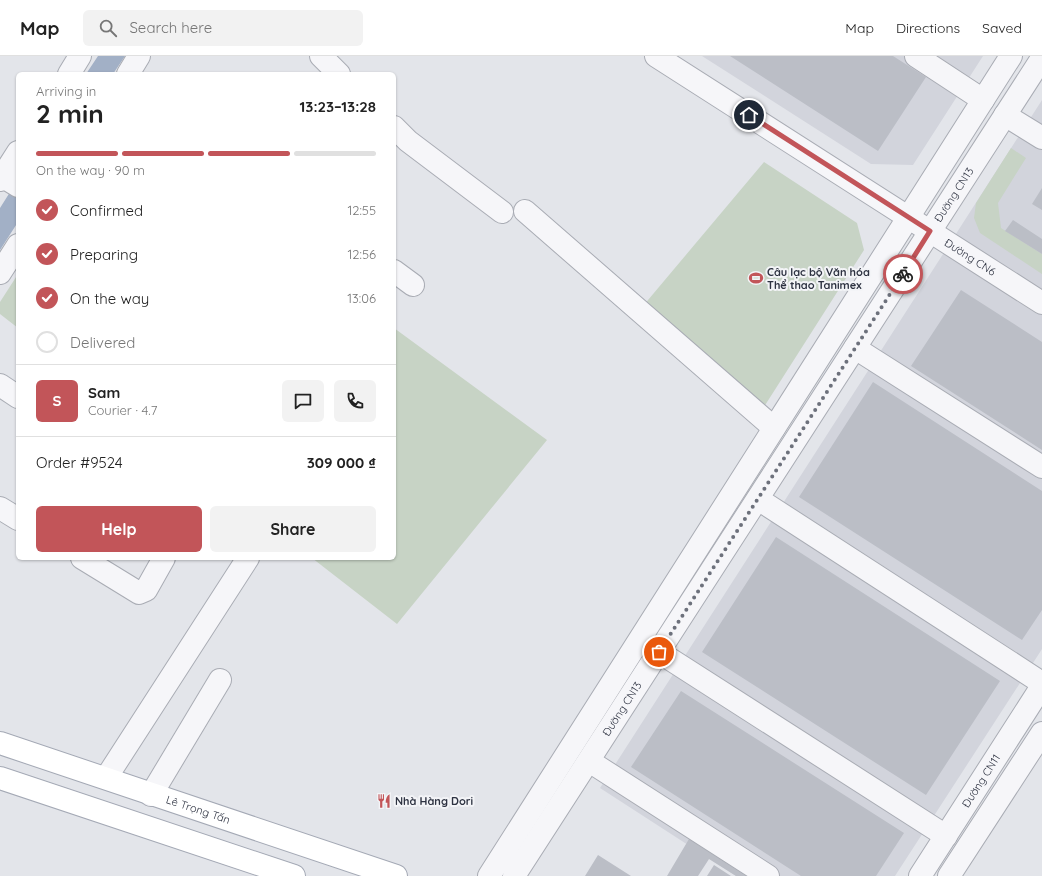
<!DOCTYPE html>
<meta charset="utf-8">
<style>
:root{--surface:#fff;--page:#f2f2f2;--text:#222;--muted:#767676;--line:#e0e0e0;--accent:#c25559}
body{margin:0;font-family:Quicksand,sans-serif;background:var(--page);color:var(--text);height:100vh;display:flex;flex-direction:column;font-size:15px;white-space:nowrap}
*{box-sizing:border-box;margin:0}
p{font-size:13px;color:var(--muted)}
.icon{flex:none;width:22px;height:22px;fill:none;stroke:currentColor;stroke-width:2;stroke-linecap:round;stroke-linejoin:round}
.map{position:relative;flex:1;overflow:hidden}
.sheet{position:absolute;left:16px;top:16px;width:380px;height:488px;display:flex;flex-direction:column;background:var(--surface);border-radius:6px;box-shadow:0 1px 3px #0004}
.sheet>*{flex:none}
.pin{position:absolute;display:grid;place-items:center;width:34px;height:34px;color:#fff;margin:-17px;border:2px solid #fff;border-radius:50%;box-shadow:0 1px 4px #0007}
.courier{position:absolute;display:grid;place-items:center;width:40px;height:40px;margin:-20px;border:3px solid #c25559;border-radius:50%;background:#fff;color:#222;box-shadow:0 1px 5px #0007}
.overview em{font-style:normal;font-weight:700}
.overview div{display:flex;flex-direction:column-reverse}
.overview{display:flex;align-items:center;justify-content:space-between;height:68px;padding:0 20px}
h1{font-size:26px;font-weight:700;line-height:30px}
.bar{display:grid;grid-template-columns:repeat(4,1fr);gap:6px 4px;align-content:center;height:48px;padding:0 20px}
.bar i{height:5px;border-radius:3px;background:var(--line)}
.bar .on{background:var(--accent)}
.bar p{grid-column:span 4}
.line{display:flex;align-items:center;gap:10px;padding:0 20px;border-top:1px solid var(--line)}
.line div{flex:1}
.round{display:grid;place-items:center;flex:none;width:42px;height:42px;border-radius:6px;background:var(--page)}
ol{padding:0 20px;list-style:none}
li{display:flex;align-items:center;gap:12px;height:44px}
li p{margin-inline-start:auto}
li .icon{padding:4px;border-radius:50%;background:var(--accent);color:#fff;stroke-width:4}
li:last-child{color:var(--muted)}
li i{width:22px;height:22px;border:2px solid var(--line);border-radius:50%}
.button{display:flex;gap:8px;margin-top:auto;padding:8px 20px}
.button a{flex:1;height:46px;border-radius:6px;background:var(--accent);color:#fff;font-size:16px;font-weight:700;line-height:46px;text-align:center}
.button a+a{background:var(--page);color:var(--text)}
header{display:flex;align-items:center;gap:24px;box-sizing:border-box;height:56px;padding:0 20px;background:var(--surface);border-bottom:1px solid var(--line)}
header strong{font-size:19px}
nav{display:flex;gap:22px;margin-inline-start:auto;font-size:14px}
.search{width:280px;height:36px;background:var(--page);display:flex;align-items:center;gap:10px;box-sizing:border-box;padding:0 14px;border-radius:6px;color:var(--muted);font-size:15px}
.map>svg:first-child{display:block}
.built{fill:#d2d4dc}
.green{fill:#c7d3c5}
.water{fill:#a2b0c6}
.building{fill:#bbbec6}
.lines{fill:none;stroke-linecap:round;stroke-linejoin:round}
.minor-casing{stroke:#a9acb4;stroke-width:24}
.major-casing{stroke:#a4a9b5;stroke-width:24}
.minor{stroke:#f6f6f9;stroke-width:22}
.major{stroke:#fff;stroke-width:22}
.done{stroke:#6d717c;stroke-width:4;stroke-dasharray:0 7.2}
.route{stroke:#c25559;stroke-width:5}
.labels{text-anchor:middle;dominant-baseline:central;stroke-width:4;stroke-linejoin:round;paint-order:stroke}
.street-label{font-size:11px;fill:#2d3241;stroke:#f3f4f7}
.poi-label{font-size:11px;font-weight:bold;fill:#2d3241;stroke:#f3f4f7;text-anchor:start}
</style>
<header>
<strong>Map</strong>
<div class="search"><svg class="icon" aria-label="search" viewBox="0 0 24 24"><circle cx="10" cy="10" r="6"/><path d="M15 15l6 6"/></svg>Search here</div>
<nav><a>Map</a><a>Directions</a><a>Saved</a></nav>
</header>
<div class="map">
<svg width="1042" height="820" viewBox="0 0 1042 820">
<rect width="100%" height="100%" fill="#e3e5ea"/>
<path class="built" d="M702 0H983L913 109 871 108Z
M1042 44V593L895 820H736L600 732Z"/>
<path class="green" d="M1011 92 1026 102 998 147 1001 172 1042 198V218L980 177 974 162 976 147Z
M764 106 857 167 864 194 762 354 643 250Z
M18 218V272L0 258V246Z
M394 272 547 384 397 568 312 502H394Z"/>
<path class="water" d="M98 0H125L113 18H86Z
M12 133 18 137V166L0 194V152Z"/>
<path class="building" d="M730 0H893L926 21 878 95Z
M1042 132V154L1032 148Z
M1013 164 1042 183V198L1005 175Z
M961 234 1042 286V394L911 310Z
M873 326 1042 435V554L1022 584 799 441Z
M776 481 1000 625 926 739 702 596Z
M681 635 904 777 876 820H801L631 711Z
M689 783 746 820H736L709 803 698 820H667Z
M598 799 631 820H585Z
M714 809 731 820H707Z"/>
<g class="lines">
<defs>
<g id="minor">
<path d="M321 0 339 18"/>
<path id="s1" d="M656 0 1042 247"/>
<path d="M916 0 983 44"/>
<path d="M69 18 80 0"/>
<path d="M128 18 139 0"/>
<path d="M1005 59 1042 82"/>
<path d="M394 71 408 85 502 156"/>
<path d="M2 120 18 130"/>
<path d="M0 124 18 96"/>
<path d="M525 155 774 372"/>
<path d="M394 215 413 229"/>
<path d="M0 217 18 189"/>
<path d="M855 292 1042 411"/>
<path d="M0 329 18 341"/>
<path d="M758 443 1042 627"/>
<path d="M0 452 18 463"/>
<path d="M82 502 139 537 146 534 164 502"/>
<path d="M659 596 946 780"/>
<path d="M589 705 768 820"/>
<path d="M106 722 248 502"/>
<path d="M151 739 220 624"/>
<path d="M489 820 1011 0"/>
<path id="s2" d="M514 820 1042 2"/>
<path id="s3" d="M920 820 1042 630"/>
<path d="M949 820 1042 677"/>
</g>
<g id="major">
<path id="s4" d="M0 687 396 820"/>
<path d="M0 722 294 820"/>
</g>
</defs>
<use href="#minor" class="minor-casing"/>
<use href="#major" class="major-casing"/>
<use href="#minor" class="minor"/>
<use href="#major" class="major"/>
</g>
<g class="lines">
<path class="done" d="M659 596 903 218"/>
<path class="route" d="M749 59 930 175 903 218"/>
</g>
<defs>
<symbol id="stadium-bare" viewBox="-9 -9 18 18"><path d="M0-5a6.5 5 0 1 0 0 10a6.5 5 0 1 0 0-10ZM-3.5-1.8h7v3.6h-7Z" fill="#c25559" stroke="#f3f4f7" stroke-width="2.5" paint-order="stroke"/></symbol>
<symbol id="restaurant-bare" viewBox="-9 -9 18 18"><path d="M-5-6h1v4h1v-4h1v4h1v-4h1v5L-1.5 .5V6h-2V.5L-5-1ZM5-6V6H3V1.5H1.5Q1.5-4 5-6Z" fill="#c25559" stroke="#f3f4f7" stroke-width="2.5" paint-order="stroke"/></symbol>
</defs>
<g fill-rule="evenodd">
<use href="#stadium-bare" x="746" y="212" width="20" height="20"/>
<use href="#restaurant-bare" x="374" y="735" width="20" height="20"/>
</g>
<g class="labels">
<g class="street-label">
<text stroke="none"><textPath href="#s2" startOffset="811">Đường CN13</textPath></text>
<text stroke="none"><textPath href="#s1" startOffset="373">Đường CN6</textPath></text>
<text stroke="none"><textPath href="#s2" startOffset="199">Đường CN13</textPath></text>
<text stroke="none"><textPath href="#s3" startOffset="113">Đường CN11</textPath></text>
<text stroke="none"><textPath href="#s4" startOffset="209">Lê Trọng Tấn</textPath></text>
</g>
<g class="poi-label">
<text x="767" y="216">Câu lạc bộ Văn hóa<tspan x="767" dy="13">Thể thao Tanimex</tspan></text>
<text x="395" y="745">Nhà Hàng Dori</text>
</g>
</g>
</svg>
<div class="pin" style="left:659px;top:596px;background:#ea580c"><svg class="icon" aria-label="bag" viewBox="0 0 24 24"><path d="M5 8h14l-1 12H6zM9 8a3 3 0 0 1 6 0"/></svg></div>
<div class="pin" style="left:749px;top:59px;background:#1f2937"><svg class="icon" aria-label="home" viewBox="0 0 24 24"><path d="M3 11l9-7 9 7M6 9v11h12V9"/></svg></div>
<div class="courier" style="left:903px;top:218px"><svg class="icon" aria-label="bike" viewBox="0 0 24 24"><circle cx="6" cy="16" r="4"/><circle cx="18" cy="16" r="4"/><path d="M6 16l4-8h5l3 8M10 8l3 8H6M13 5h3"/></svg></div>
<section class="sheet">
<div class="overview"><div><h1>2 min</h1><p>Arriving in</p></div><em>13:23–13:28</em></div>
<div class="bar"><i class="on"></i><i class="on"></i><i class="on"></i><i></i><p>On the way · 90 m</p></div>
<ol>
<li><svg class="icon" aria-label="check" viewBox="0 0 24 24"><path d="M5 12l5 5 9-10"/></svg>Confirmed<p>12:55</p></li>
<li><svg class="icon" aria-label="check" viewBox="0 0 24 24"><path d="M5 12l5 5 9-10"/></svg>Preparing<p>12:56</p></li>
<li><svg class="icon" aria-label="check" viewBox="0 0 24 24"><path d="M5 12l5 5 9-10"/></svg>On the way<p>13:06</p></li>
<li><i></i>Delivered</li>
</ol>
<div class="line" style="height:72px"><b class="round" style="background:var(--accent);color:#fff">S</b><div><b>Sam</b><p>Courier · 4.7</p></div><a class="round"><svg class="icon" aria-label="chat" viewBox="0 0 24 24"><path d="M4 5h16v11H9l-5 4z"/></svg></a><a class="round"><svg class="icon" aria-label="phone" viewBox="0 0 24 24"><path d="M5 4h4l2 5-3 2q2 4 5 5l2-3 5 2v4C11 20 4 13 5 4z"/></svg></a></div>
<div class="line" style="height:52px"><div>Order #9524</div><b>309 000 ₫</b></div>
<div class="button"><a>Help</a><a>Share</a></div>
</section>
</div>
